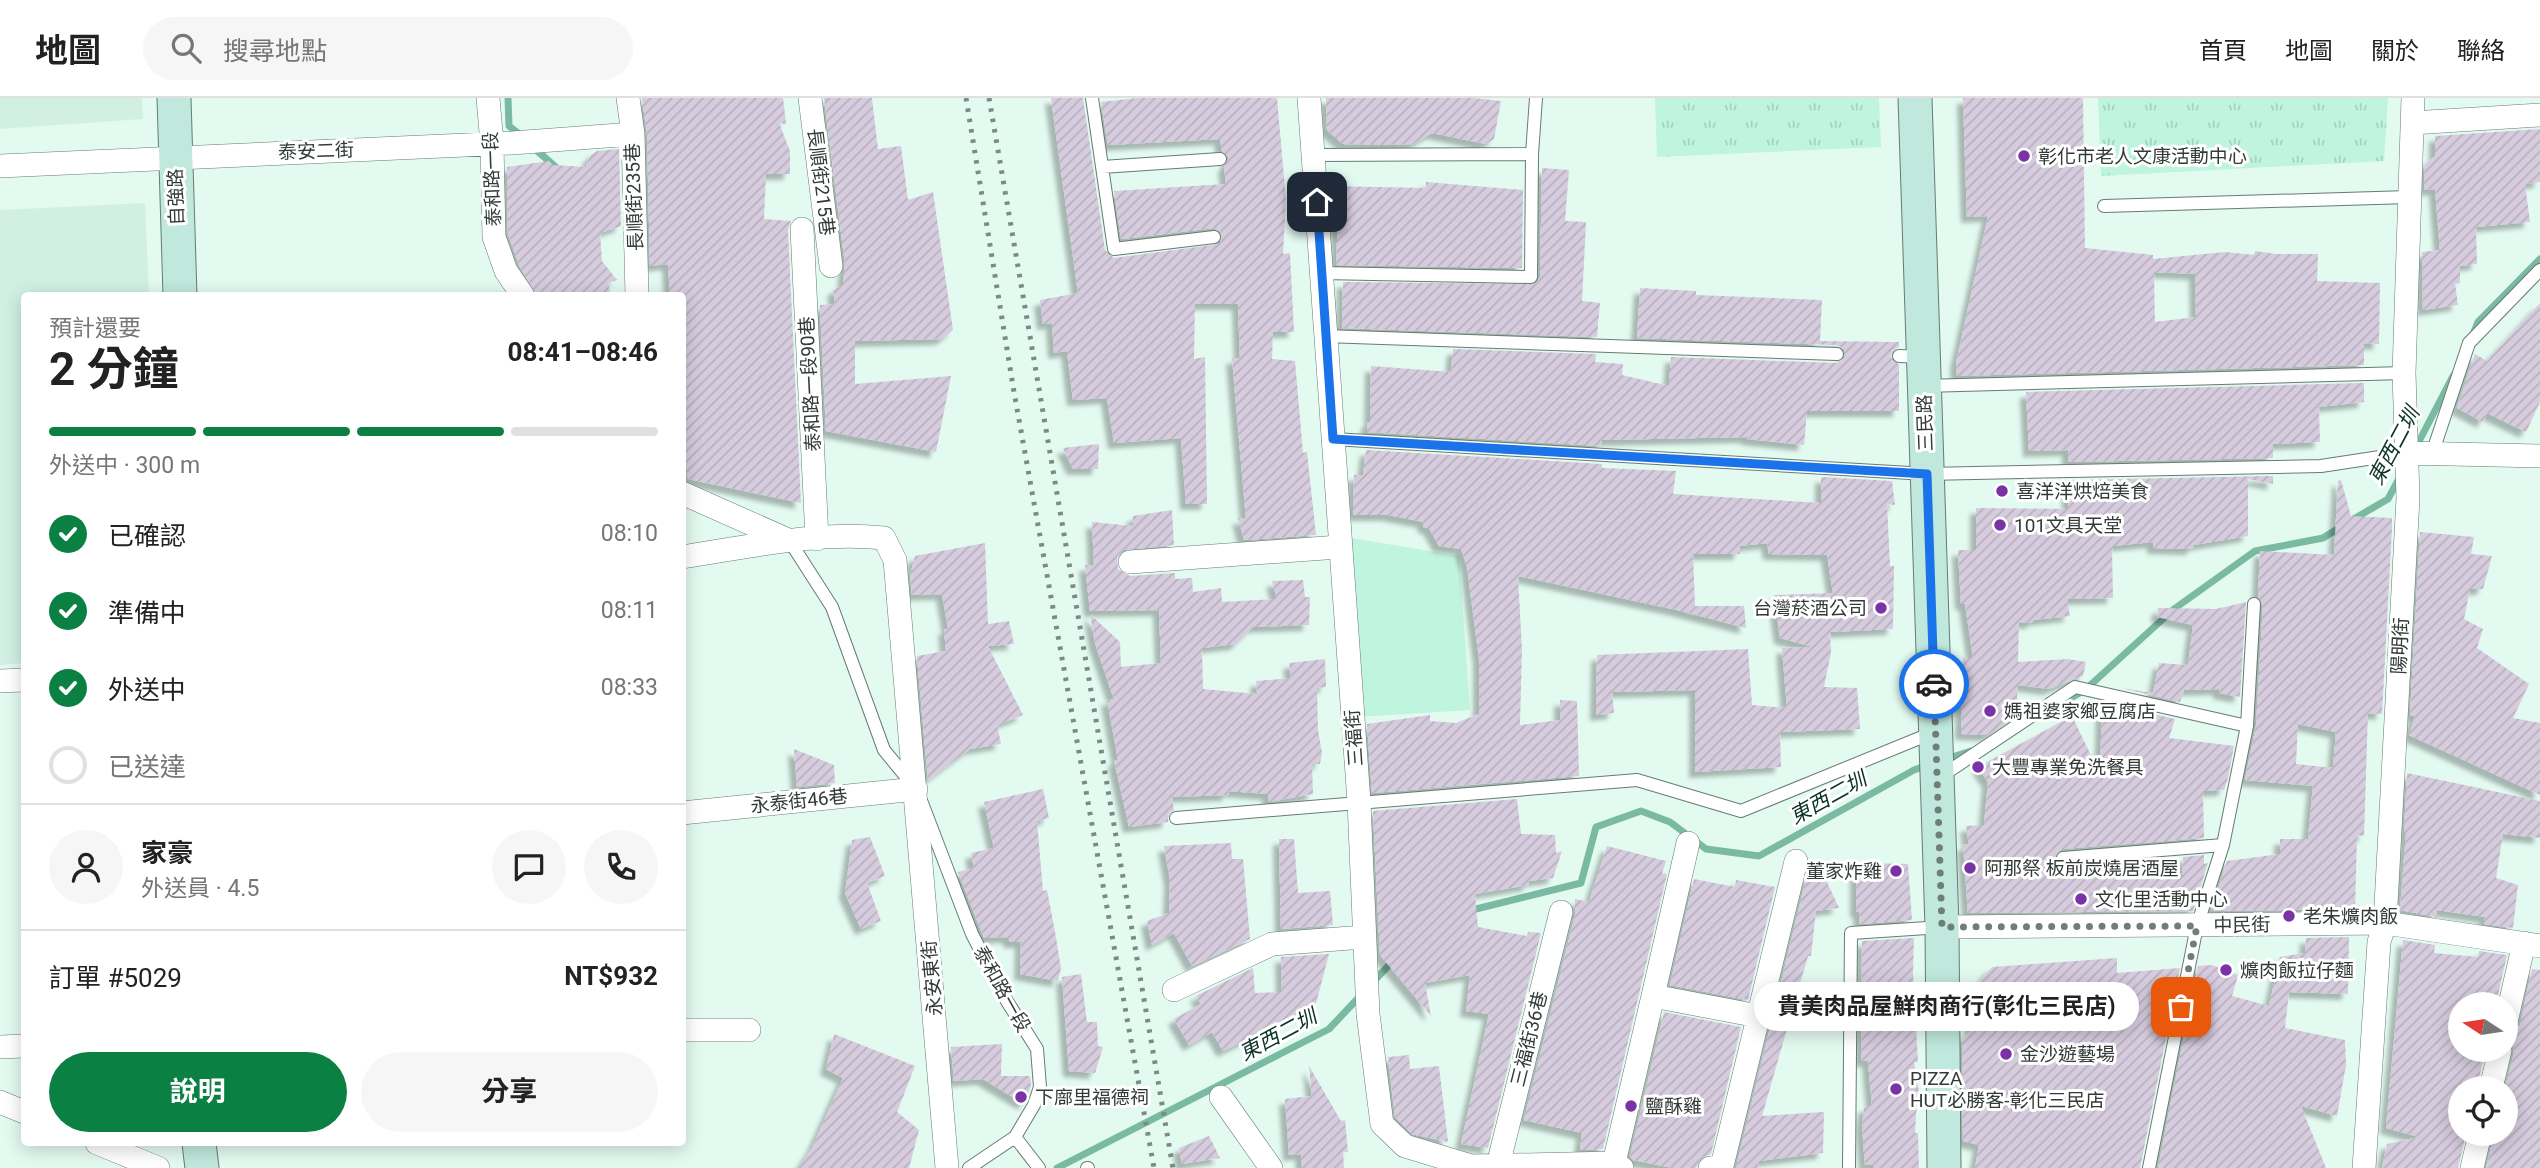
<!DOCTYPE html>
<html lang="zh-TW">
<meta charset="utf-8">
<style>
:root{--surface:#fff;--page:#f6f6f6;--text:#222;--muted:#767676;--line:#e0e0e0;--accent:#0b8043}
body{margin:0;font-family:Roboto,"Noto Sans TC",sans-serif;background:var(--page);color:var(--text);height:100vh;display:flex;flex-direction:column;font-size:26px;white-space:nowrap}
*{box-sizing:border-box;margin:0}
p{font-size:23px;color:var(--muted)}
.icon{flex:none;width:38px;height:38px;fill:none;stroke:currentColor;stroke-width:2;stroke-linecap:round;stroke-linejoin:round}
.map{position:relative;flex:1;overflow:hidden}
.side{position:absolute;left:21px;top:194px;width:665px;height:854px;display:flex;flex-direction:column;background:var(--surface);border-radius:7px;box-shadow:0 4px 18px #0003}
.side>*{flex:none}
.needle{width:46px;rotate:282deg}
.tools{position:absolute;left:2448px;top:894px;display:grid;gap:14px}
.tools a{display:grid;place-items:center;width:70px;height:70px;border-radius:50%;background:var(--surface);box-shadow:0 4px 18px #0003;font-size:35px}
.pin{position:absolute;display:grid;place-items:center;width:60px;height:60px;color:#fff;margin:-30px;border-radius:14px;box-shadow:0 4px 10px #0006}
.courier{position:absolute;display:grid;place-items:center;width:70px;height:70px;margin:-35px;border:5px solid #1a73e8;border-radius:50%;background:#fff;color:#222;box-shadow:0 2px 9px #0007}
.bubble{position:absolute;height:49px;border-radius:24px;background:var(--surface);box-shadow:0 4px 18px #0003;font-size:23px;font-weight:700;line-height:49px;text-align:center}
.overview em{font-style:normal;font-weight:700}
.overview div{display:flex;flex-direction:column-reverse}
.overview{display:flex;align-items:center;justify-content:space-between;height:119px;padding:0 28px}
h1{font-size:46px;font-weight:700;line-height:52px}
.bar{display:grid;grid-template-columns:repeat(4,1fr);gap:10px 7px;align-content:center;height:84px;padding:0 28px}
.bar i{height:9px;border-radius:5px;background:var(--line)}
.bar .on{background:var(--accent)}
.bar p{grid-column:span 4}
.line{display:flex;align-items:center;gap:18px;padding:0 28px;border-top:2px solid var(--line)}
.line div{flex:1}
.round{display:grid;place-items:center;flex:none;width:74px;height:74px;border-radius:37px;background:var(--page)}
ol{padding:0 28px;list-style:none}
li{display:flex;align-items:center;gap:21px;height:77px}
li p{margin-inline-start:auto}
li .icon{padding:7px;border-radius:50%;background:var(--accent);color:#fff;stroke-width:4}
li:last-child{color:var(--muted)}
li i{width:38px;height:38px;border:4px solid var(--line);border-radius:50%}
.primary-button{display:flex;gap:14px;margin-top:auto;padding:14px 28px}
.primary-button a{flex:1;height:80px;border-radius:42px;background:var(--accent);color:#fff;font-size:28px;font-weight:700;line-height:80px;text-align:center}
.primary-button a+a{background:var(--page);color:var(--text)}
header{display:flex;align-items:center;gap:42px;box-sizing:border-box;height:98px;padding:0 35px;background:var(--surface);border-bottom:2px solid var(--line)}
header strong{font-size:33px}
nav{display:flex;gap:38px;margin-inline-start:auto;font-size:24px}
.search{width:490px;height:63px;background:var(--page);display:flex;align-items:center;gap:18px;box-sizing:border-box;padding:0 24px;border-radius:38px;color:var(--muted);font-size:26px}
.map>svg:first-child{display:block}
.built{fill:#d1f0e3}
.grass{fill:#bff4df}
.park{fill:url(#park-tufts)}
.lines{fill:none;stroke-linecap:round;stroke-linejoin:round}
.stream{stroke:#7abaa2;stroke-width:7}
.building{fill:url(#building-hatch);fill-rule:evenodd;filter:url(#shadow)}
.lane-casing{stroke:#667b73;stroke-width:14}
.street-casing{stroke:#667b73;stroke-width:24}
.secondary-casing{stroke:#667b73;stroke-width:35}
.lane{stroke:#fff;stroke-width:12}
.street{stroke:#fff;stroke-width:23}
.secondary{stroke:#c0e8dd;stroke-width:33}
.rail{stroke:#7b8a84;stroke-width:5;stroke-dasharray:3.5 7;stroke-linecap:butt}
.done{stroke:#707e78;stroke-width:7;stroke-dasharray:0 12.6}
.route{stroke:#1a73e8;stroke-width:9}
.poi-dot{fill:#7a33a7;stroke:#fff;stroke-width:2.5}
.labels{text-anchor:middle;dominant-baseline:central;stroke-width:6;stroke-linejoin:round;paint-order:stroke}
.street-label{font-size:19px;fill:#323b37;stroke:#fff}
.poi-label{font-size:19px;fill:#323b37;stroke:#fff;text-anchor:start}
.water-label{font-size:21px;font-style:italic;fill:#0b3327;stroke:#fff}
</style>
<header>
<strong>地圖</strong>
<div class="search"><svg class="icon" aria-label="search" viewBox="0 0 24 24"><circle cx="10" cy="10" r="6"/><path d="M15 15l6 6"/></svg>搜尋地點</div>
<nav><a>首頁</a><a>地圖</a><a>關於</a><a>聯絡</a></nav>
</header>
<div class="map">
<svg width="2540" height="1070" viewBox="0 0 2540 1070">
<defs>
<pattern id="park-tufts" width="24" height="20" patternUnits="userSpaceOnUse" patternTransform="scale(1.75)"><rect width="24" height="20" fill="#bff4df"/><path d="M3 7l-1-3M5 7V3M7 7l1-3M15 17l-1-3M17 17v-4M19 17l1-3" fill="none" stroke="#a5d2c0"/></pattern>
<pattern id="building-hatch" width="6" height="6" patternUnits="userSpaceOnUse" patternTransform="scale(1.75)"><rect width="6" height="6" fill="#d6ccde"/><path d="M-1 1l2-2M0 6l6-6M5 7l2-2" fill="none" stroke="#b8b0bf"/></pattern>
<filter id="shadow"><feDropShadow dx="-6" dy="6" stdDeviation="2" flood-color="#0004"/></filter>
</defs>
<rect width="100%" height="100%" fill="#e3faf1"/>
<path class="built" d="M0 0H142L143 21 0 31Z
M145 105 149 198H24V565L0 567V112Z"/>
<path class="grass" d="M1345 439 1459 458 1470 612 1359 619Z"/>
<path class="park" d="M1655 0H1879L1881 49 1657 59Z
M2098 0H2388L2384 63 2101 78Z"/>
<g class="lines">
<path class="stream" d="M508 0 509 28 523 39
M534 50 559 72
M2473 236 2478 224 2540 161
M2415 351 2453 278
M2352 422 2388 401 2401 377
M2053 611 2086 591 2174 511 2255 453 2323 440 2342 428
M1946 661 1971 653
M1469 816 1476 811 1581 785 1596 729 1641 713 1670 724 1706 751 1759 758 1914 672 1928 667
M1372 885 1393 863
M1057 1070 1329 931 1362 896"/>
</g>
<path class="building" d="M642 0H783L786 26 779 25 790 53V76H766L764 121 791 123 788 132 801 405 688 381 682 328V198H670L668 166 650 168 647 36Z
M824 0H872L878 51 901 48 908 102 933 94 953 232 942 241 855 243V286L951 278 936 354 826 333 820 207 835 206 833 192 843 187 845 166Z
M1051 0H1083L1105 152 1114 160 1220 146 1221 134 1214 130 1121 141 1114 93 1226 86 1224 69 1229 60 1222 53 1220 41 1108 47 1101 4 1138 0H1277L1286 102 1283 156 1290 155 1294 234H1273L1272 261 1295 263 1303 355 1307 354 1316 437 1244 442 1238 420 1246 421 1232 260H1240L1238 206H1195L1194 261 1205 259 1207 406H1186L1181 340 1114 345 1107 300 1073 302 1067 253 1054 255 1052 225 1043 226 1040 202 1078 195Z
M1326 0H1473L1501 3 1494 41 1486 46 1432 35 1413 46 1385 47 1343 46 1327 32Z
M1963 0H2083L2085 150 2153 157V161L2225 154 2254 157 2255 153 2276 156H2318L2317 183 2380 185 2379 246 2364 245V267L1957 278 1956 265 1988 118 1967 119ZM2154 174 2195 176 2196 219 2155 224Z
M2540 31V84L2525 86 2530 124 2476 129 2477 166 2460 168V185L2455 186 2458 207 2423 212 2422 154 2440 152 2435 91 2424 92 2425 67 2435 58V38Z
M619 51 621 128 600 135 602 163 617 182 608 185 611 198H537L519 167 508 136 507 69 549 63 553 67 586 69 590 58 597 53Z
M1542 70 1569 72 1565 123 1586 124 1582 203 1600 205 1597 239 1342 230 1343 184 1536 186 1540 179Z
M1426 84 1523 92 1522 170 1336 167 1338 121H1332L1329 88 1426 90Z
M1640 190 1696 193V197L1822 202 1820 243 1899 244V249L1892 253 1890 258 1899 267V313H1807L1804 347 1747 341V339L1602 342V348L1367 334V324H1370L1371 268 1451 274 1453 251 1596 256 1595 264 1623 266 1622 277 1669 288 1671 259 1837 265 1845 260 1844 251 1837 247 1637 240Z
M2540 205V304L2526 334 2487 315 2483 324 2457 310 2475 256 2487 263Z
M2364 285V304L2319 309 2320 344 2273 346V360L2068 364V352L2029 353 2026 294Z
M1099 346 1098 371H1073L1063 350Z
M1366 352 1602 366V370L1676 373 1673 396 1821 405V379L1892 383 1895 407 1887 406 1890 468H1894L1893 531 1830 534 1831 554 1824 589 1857 590 1860 631 1780 634 1781 669 1695 674V592L1612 594 1614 615 1596 617 1597 557 1748 551 1752 607 1787 610 1782 550 1813 549 1780 540 1774 497 1833 495 1827 457 1769 456 1767 445 1740 448V456H1693L1695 508H1744L1746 530 1677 512 1518 478 1522 552 1520 627 1560 622V602L1577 603 1579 678 1372 695 1367 626 1430 617V623L1456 625 1479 616V561L1467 469 1461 451 1439 448 1429 430 1423 429 1424 424 1388 417H1353L1354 377H1363Z
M2273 378V386L2248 381V438L2194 447 2192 451 2153 450V444L2112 448 2113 500 2067 501 2070 518 2034 522 2031 525 2019 524 2018 564 2068 561 2086 564 2083 578 2049 591 2018 587 2016 618 1988 637 1961 636 1963 560H1973L1965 506H1961L1958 452H1976V410L2068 411V382Z
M2341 382 2351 418 2392 420V431L2382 616 2368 615 2364 738 2357 737 2355 811 2211 813 2227 763 2280 756V741H2308L2313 688 2245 682 2256 628 2263 507 2258 498 2260 453 2334 457 2338 383ZM2298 626 2336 634 2333 670 2296 666Z
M1172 412 1174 447 1123 452 1117 459 1118 471 1130 478 1175 475V481L1192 480 1193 494 1221 490 1222 504 1277 501 1272 483 1303 482 1305 499H1310L1309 527 1253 529 1236 546 1202 550 1203 591 1257 596 1256 583 1291 580 1289 565 1325 561 1326 589 1317 590 1318 632 1322 655 1320 666H1312L1313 696 1269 704 1268 696 1228 693 1229 697 1172 699 1174 712 1168 716V724L1129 729 1114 662H1118L1107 601 1114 602 1095 545 1090 516 1120 544 1121 569 1161 565 1159 512 1090 513 1085 467H1094L1092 424 1133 428V418Z
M2420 434 2474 439 2471 456 2492 458 2483 491H2470L2464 521 2483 531 2477 550 2529 586 2513 620 2540 625V697L2409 637 2415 618 2410 617Z
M985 445 988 526 1009 523 1014 546 988 548 1023 617 997 627 1001 646 970 651 928 682 917 558 946 553 944 531H948L942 496 912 497 910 478 915 458Z
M2246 504 2240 599 2219 595V591L2184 592 2180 604 2121 590 2153 595 2159 565 2188 567 2193 527 2157 519 2158 510 2216 511Z
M2102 604 2175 621 2169 640 2234 648 2228 680 2224 692 2203 693 2204 740 2062 751 2055 756V764L2064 769 2118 764 2116 782 2182 780 2183 759 2204 757V766L2208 765 2193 813 1968 815 1963 746 1969 747 1966 728 1984 727 1988 684 1978 669 2072 618 2100 676Z
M794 651 834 667 835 685 797 689Z
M2407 675 2540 703V740L2503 736 2496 780 2518 787 2513 830 2484 826 2485 819 2437 812V819L2400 812 2406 735H2404Z
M1043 691 1049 720 1037 723 1043 793 1047 792 1055 834 1061 870 1058 883 1020 876 1021 844H1010L1008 839 984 840 958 774 974 770 971 755 994 750 984 704Z
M1517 701 1521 736 1555 737 1556 755 1562 753 1553 780 1529 783V787L1475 796 1478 829 1527 838 1528 834 1541 835 1488 1050 1461 1046 1489 916 1466 913 1470 877 1425 885 1431 918 1380 857 1373 713Z
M870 739 885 778 867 785 881 823 861 831 845 795 852 742Z
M1279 741H1294L1298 795 1330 793 1333 827 1281 831Z
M1231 745 1232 761H1243L1250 841 1192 868 1174 835 1152 847 1147 823 1169 815 1170 782 1164 748Z
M1607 748 1666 763 1662 775 1667 776 1603 1051 1580 1052 1582 1035 1524 1022 1575 817V801L1589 804Z
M1865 765 1908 766 1912 822 1860 826 1859 814 1856 813V769L1864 770Z
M1807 777 1826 782 1839 810 1816 813 1811 858H1808L1762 1018 1824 1014 1823 1055 1759 1063 1758 1070H1736Z
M1694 781 1735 789 1736 782 1775 789 1748 902 1670 887Z
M2349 839 2348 896 2289 894 2285 930 2345 942 2346 967 2337 1018 2301 1008 2326 1070H2158L2198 868 2212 867 2238 877 2232 898 2269 908 2280 859 2305 855 2306 840Z
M1914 840 1913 875 1918 964H1914L1920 1000H1917L1915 1035H1918L1919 1070H1874L1873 1066 1865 1067 1862 1029 1864 1009 1872 1008 1868 963 1861 962 1862 843Z
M2403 842 2435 847 2434 855 2478 859 2479 853 2507 857 2496 906H2460V952H2486L2477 988 2460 984V1036H2466L2458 1070H2382L2387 1046 2419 1039 2386 1030Z
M1329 856 1315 909 1223 953 1212 934 1189 947 1174 921 1201 906 1196 898 1253 870 1255 895 1282 894 1281 859Z
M2117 860V875L2180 870 2140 1070H1975L1979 1047 1963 1043 1962 942 1971 932V894L1992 869Z
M2532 871 2540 872V1070H2486L2494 1036H2506L2505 990 2514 955 2513 947 2507 940 2520 927Z
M1081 876 1087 924H1097L1098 948 1103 949 1095 975 1069 973 1062 879Z
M1664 914 1741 929 1711 1056 1701 1060 1696 1070H1673L1633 1062 1630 1059Z
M834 936 915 968 897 1014 919 1032 909 1070H799L812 1050 843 980 826 971Z
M1002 946 1001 978H1030L1031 988 1024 1006 983 981 954 983 951 949Z
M1409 957 1410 971 1439 968 1448 1044 1412 1036 1395 1019 1388 959Z
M1309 968 1341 1023 1345 1022 1348 1054H1343L1344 1070H1302L1301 1056 1289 1057 1285 1001 1312 998Z
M1209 1038 1220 1060 1182 1066 1179 1050Z"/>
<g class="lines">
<defs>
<path id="lane" d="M1092 0 1114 151 1214 139
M1313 57 1532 56 1536 0
M1102 69 1220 61
M2104 108 2409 99
M1322 175 1531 179 1532 56
M1324 238 1837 256
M1899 258 1922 259
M1924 288 2404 275
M1333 341 1927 376 2321 368 2406 355
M2432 356 2469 245 2540 172
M789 442 832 509 884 652 912 686
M1940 679 2075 589 2247 628
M922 705 972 836 1005 900 1037 951 1040 989 1034 1007 1015 1039 969 1070
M1176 720 1637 682 1741 713 1932 635
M2063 760 2223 747
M1015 1039 1039 1070
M1087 1070H1088
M1849 1070 1851 835 1942 829
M2149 1070 2197 828 2223 747 2247 628 2254 506"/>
<path id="street" d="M488 0 492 46 494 139 506 173 523 198
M628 0 633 36 637 198
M810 0 831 168
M1309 0 1359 704 1368 916 1382 1026 1405 1048 1471 1068 1614 1065 1622 1070
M2412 25 2540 17
M0 68 512 45 633 36
M802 131 817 441
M2406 355 2540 358
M682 395 788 442
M682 459C748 449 817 433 884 440L895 462 947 1070
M1130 464 1339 449
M0 583 24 582
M682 715 916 691
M1942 829 2385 825 2540 848
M1174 892 1272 846 1364 839
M1653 898 1688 745
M2506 924 2524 845
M682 932H749
M0 949 24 948
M2491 990 2500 952
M1221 999 1271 1070
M0 1004 24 1014
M97 1045 158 1070
M1614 1065 1653 898 1758 918
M1498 1067 1561 814
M1710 1070 1722 1068 1796 763
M2364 1070 2379 844 2385 825 2408 400 2404 275 2413 0
M2472 1070 2480 1036"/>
<path id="secondary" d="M174 0 180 198
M1915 0 1942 829 1944 1070
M199 1045 202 1070"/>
</defs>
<use href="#lane" class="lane-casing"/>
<use href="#street" class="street-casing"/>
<use href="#secondary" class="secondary-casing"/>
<use href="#lane" class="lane"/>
<use href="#street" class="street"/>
<use href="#secondary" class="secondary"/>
<path class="rail" d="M966 0 1014 294 1154 1070
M989 0 1173 1070"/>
</g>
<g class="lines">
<path class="done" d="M1934 586 1942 829 2197 828 2181 909"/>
<path class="route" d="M1317 104 1333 341 1927 376 1934 586"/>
</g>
<g class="poi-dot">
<circle cx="2024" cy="58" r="7"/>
<circle cx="2002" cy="393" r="7"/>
<circle cx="2000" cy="427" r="7"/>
<circle cx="1881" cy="510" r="7"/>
<circle cx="1990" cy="613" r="7"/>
<circle cx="1978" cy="669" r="7"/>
<circle cx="1970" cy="770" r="7"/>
<circle cx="1896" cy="773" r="7"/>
<circle cx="2081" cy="801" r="7"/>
<circle cx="2289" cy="818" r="7"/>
<circle cx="2226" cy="872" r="7"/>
<circle cx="2006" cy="956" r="7"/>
<circle cx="1896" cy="991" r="7"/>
<circle cx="1021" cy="999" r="7"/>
<circle cx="1631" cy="1008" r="7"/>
</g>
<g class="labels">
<g class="street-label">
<text transform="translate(316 53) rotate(-2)">泰安二街</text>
<text transform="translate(492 81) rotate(-92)">泰和路一段</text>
<text transform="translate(821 84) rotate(83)">長順街215巷</text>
<text transform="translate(176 99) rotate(-92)">自強路</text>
<text transform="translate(634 99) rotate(-92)">長順街235巷</text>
<text transform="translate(810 286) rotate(-93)">泰和路一段90巷</text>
<text transform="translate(1925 325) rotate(-92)">三民路</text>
<text transform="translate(2400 548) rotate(-87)">陽明街</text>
<text transform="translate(1354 640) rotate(-94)">三福街</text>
<text transform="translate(799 703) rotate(-6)">永泰街46巷</text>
<text transform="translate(2242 827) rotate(-1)">中民街</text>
<text transform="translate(932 880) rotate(-95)">永安東街</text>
<text transform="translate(1002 891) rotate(61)">泰和路一段</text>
<text transform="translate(1529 941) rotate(-76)">三福街36巷</text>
</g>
<g class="poi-label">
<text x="2038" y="58">彰化市老人文康活動中心</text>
<text x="2016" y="393">喜洋洋烘焙美食</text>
<text x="2014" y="427">101文具天堂</text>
<text x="1867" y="510" text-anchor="end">台灣菸酒公司</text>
<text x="2004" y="613">媽祖婆家鄉豆腐店</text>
<text x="1992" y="669">大豐專業免洗餐具</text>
<text x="1984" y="770">阿那祭 板前炭燒居酒屋</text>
<text x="1882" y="773" text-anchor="end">董家炸雞</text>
<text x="2095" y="801">文化里活動中心</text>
<text x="2303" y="818">老朱爌肉飯</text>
<text x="2240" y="872">爌肉飯拉仔麵</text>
<text x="2020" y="956">金沙遊藝場</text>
<text x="1910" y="980">PIZZA<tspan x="1910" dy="22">HUT必勝客-彰化三民店</tspan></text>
<text x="1035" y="999">下廍里福德祠</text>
<text x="1645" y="1008">鹽酥雞</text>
</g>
<g class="water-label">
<text transform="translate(2394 348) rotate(-62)">東西二圳</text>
<text transform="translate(1828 700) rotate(-29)">東西二圳</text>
<text transform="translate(1278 937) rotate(-28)">東西二圳</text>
</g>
</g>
</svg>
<div class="tools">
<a><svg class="needle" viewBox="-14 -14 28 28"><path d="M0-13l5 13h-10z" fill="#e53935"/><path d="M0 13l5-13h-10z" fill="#767676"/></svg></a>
<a><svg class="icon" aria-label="locate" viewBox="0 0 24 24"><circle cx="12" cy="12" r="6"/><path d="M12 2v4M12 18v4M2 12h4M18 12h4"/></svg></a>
</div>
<div class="pin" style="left:2181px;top:909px;background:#ea580c"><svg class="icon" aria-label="bag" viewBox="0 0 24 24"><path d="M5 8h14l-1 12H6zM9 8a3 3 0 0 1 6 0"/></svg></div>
<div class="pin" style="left:1317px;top:104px;background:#1f2937"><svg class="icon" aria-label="home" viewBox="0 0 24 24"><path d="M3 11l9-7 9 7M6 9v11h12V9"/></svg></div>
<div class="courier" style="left:1934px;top:586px"><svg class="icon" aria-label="car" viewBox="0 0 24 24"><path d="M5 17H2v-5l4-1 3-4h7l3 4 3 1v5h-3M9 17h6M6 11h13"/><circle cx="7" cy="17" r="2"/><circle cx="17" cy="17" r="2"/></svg></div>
<div class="bubble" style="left:1754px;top:884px;width:385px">貴美肉品屋鮮肉商行(彰化三民店)</div>
<section class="side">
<div class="overview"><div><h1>2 分鐘</h1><p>預計還要</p></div><em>08:41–08:46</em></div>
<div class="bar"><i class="on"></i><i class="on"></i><i class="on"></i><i></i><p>外送中 · 300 m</p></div>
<ol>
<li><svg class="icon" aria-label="check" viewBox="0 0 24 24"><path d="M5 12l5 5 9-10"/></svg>已確認<p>08:10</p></li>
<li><svg class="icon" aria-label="check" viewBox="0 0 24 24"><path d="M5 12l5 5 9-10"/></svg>準備中<p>08:11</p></li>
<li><svg class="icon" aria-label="check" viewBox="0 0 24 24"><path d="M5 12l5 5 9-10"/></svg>外送中<p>08:33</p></li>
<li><i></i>已送達</li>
</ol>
<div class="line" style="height:126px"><a class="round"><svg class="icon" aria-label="person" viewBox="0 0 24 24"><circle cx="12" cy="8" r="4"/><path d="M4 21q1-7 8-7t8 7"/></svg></a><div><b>家豪</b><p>外送員 · 4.5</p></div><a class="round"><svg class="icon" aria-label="chat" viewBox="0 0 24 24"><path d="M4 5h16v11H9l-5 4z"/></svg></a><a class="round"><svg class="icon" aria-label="phone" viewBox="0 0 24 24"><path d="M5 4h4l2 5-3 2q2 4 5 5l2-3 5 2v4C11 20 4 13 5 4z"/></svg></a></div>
<div class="line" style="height:91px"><div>訂單 #5029</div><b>NT$932</b></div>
<div class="primary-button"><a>說明</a><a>分享</a></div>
</section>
</div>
